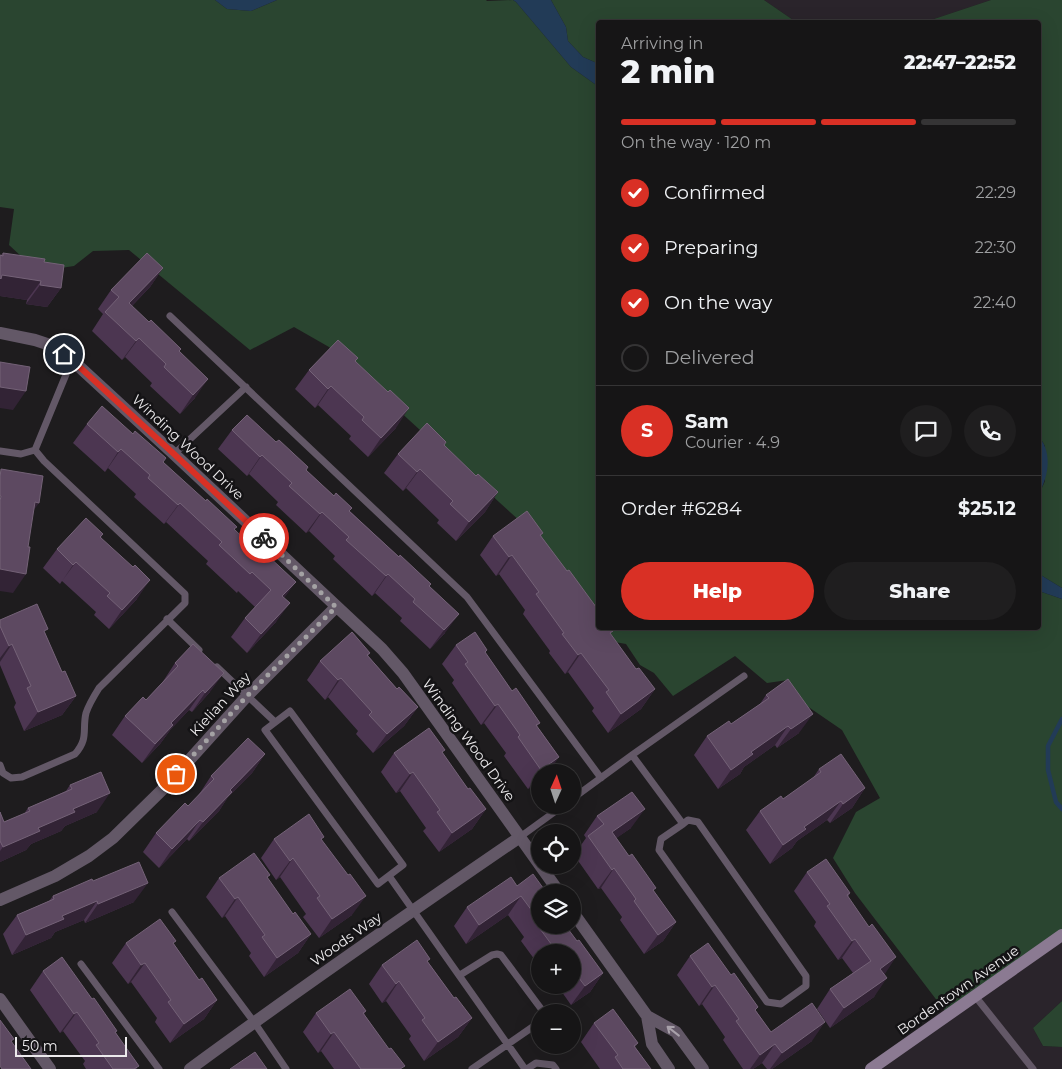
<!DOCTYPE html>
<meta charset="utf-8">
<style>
:root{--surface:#161516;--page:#1f1e1f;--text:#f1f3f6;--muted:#9e9fa1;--line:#353435;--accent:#d93025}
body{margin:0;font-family:Montserrat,sans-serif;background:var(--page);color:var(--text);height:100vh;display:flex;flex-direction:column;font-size:19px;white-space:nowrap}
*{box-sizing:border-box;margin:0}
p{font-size:16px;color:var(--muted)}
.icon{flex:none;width:28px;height:28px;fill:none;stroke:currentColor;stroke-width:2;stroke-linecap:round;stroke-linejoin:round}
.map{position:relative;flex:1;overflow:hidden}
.drawer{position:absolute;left:596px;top:20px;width:445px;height:610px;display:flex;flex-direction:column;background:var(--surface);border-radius:5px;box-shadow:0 5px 20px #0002,0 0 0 1px var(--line)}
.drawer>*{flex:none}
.needle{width:32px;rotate:3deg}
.buttons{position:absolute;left:531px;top:764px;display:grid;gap:10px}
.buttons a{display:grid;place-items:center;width:50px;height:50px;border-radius:50%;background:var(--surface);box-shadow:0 5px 20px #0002,0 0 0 1px var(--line);font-size:25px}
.scale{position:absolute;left:15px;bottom:12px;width:112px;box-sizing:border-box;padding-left:5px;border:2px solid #eceaec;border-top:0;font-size:14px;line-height:18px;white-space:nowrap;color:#eceaec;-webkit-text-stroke:4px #141315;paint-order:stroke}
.pin{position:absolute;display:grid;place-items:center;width:42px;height:42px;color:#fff;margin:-21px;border:2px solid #fff;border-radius:50%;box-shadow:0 1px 5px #0007}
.courier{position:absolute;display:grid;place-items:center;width:50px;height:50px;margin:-25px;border:4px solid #d93025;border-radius:50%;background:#fff;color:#222;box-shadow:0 1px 6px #0007}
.summary em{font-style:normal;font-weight:800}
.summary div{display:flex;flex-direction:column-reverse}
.summary{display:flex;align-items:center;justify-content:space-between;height:85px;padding:0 25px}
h1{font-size:32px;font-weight:800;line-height:38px}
.bar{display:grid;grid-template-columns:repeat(4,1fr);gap:8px 5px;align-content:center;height:60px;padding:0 25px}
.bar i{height:6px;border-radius:4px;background:var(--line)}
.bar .selected{background:var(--accent)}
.bar p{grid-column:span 4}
.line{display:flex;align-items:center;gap:12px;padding:0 25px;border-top:1px solid var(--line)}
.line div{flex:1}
.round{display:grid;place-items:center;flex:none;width:52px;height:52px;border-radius:26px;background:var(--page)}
ol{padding:0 25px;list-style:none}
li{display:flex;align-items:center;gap:15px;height:55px}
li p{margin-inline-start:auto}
li .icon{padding:5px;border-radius:50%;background:var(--accent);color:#fff;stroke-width:4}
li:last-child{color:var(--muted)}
li i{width:28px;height:28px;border:2px solid var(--line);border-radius:50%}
.cta{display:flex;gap:10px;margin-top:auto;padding:10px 25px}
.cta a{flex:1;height:58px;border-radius:30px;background:var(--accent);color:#fff;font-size:20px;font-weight:800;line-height:58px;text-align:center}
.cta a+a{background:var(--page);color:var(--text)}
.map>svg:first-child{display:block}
.built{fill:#2a242b}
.green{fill:#2a4530}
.water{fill:#223b57}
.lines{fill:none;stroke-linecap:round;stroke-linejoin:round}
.stream{stroke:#223b57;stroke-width:4.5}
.service{stroke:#635867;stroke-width:7}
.minor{stroke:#635867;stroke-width:12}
.secondary{stroke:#8b7a92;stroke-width:12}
.wall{fill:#4c3651}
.shaded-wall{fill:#322335}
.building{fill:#5d4961;stroke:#746277}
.oneway{stroke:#a8a1aa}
.done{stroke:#a4a2a4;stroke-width:5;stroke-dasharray:0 9}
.route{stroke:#d93025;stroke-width:6}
.labels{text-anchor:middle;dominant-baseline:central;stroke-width:5;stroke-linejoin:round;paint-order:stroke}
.street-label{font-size:14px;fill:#eceaec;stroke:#141315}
</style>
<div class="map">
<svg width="1062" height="1069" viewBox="0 0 1062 1069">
<rect width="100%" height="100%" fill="#1e1c1e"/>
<path class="built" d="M764 0H991L925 22H796Z
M1062 935V1001L1033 1028 1043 1046 1062 1047V1069H871Z"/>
<path class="green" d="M0 0H215L227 9 251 11 277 0H486L487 1 513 0 516 2 571 67 599 87V628H1039V591L1062 599V935L948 1015 855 893 833 858 856 812 880 798 842 730 807 706 788 680 767 683 735 656 673 696 654 673 640 665 626 644 609 641 597 627 522 523 329 347 294 327 250 350 129 250 93 251 74 266 54 269 22 257 9 245 14 209 0 207Z
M551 0H764L796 22H599V64L583 57 568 41 566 27Z
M991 0H1062V588L1039 574V494L1045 481V446L1039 436V22H925Z
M1062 1001V1047L1043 1046 1033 1028Z"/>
<path class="water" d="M215 0H277L251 11 227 9Z
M513 0H551L566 27 568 41 583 57 599 64V87L571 67 516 2Z
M1039 437C1041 440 1044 443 1045 447 1051 463 1046 480 1039 494Z
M1039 574 1062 588V599L1039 591Z"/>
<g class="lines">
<path class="stream" d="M1062 719 1048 746V770L1056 802 1062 809"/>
<path class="service" d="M170 316 467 597 601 778
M35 450 72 360
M0 451 21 454 35 450 44 461 185 594V603L99 688C94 696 89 704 86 713 82 730 89 738 75 754L22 777 11 778 3 773 0 765
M174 454 246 387
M167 619 199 650
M217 667 275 722
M290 711 403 865 378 884 265 730Z
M632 755 683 824 688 820 698 822 806 976V986L781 1004 767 1002 659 850 661 839 683 824
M572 799 632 755 744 676
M520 837 564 805
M389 876 525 1069
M172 912 254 1022 286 1069
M81 964 159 1069
M460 975 492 955 497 954 501 955 542 1010V1012
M975 996 1033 1069
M472 1069 534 1026 540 1020
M527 1069 536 1063 553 1065 556 1069"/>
<path class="minor" d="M0 333 35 340 50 345 72 360 174 454 382 649 403 673 559 892
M0 900 55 876 89 856 113 838 165 787 247 696 336 607
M572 911 647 1016
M0 999 50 1069
M190 1069C299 989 409 913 520 837
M669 1069 652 1044 647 1016 676 1032 703 1069"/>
<path class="secondary" d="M871 1069 1062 935"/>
</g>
<path class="wall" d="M3 253 44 262 61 288 47 307 26 304 27 300 0 296V255H1Z
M163 268 150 287 132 306 179 352 195 398 180 414 150 386 152 383 125 357 122 360 92 331 103 314 98 309 111 290Z
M356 361 396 428 368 457 349 439 351 436 318 405 315 408 295 389 309 370Z
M87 424 163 462 235 530 284 598 276 622 247 653 231 637 245 618 255 607 238 591 237 593 206 564 208 561 166 522 164 524 134 497 136 494 108 468 105 472 73 443Z
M232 430 306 470 399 557 431 584 429 587 445 633 430 649 400 621 402 618 375 593 372 596 333 559 335 556 309 531 306 533 276 505 278 502 249 474 247 476 218 449Z
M444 445 476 476 498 492 485 512 456 541 437 523 439 520 406 488 403 491 384 473 398 454Z
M543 533 541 536 610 634 636 669 655 689 641 709 608 733 592 711 594 708 568 672 565 674 549 653 550 651 523 614 525 610 499 574 496 576 480 555 493 536Z
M103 534 101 537 137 599 109 629 94 615 96 612 62 581 60 584 43 568 57 549Z
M0 620 45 633 62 672 76 696 62 715 24 731 14 707 16 703 0 665Z
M456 645 487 650 485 653 512 691 540 723 537 726 559 757 540 772V781L528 789 504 756 506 753 484 723 481 725 452 683 454 680 442 664Z
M370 653 368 656 397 689 418 707 404 726 373 753 356 734 358 731 328 697 325 700 307 680 320 661Z
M175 663 210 692 192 712 189 710 171 729 160 744 142 763 112 735 125 716 146 700 162 683Z
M766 695 799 733 777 748 775 745 744 767 740 774 718 789 694 755 707 736 731 724 760 704Z
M394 753H442L468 789 486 809 472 829 439 852 423 831 426 828 400 791 396 793 381 772Z
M265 754 252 773 228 797 219 811 189 841 187 839 159 868 143 852 156 833 188 806 198 796 211 776Z
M819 769 865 788 852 808 830 823 827 820 797 841 792 848 770 864 746 830 760 811 783 799 813 778Z
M70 785 97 812 65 826 61 831 31 844 26 850 0 862V812L4 822 24 814 28 808 66 791Z
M597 816 631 828 616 838 676 922 663 941 644 954 620 920 622 917 601 888 598 889 574 855 586 838 584 835Z
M274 839 322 840 352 915 319 938 303 917 306 914 280 877 276 880 261 858Z
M807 872 850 893 848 897 885 974 874 997 830 1028 817 1009 830 989 853 973 842 958 838 960 814 926 816 922 794 891Z
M219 878H267L293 914 311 934 298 953 264 977 249 956 251 953 225 916 222 918 206 897Z
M93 881 134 902 85 923 84 920 55 932 51 938 12 955 3 934 17 915 49 901 53 896Z
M517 886 540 892 577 941 603 973 590 992 571 1005 557 985H572V952H540V967L521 941 524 937 508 915 466 944 454 926 467 907Z
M126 943 174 944 199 980 217 1000 204 1019 170 1043 155 1022 157 1018 131 982 128 984 112 963Z
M690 956 731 975 771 1032 812 1041 772 1069H767L762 1063 753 1069H743L723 1040 725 1037 702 1004 699 1006 677 975Z
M428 962 454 998 472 1018 458 1037 424 1061 409 1039 411 1036 386 1001 382 1003 369 984 382 965Z
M43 971 116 1033 137 1069H86L83 1064 85 1061 63 1031 60 1033 30 990Z
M366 1011 364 1014 402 1069H334L321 1051 318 1053 303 1032 316 1013Z
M594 1023 638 1043 635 1047 651 1069H600L581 1042Z"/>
<path class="shaded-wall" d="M163 268 150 287 116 322 129 303Z
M2 275 41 281 27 300 0 296V278Z
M40 285 61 288 47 307 26 304Z
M139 338 125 357 122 360 136 341Z
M208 379 195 398 180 414 193 395Z
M331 386 318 405 315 408 328 389Z
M0 387 26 391 13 410 0 408Z
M409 408 396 428 368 457 381 438Z
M121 449 108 468 105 472 118 452Z
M262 455 249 474 247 476 260 457Z
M420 469 406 488 403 491 417 472Z
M498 492 485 512 456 541 469 522Z
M35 502 39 503 25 522Z
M180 503 166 522 164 524 178 505Z
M322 512 309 531 306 533 320 514Z
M512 555 499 574 496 576 509 557Z
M76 562 62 581 60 584 73 565Z
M0 569 26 574 13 593 0 591Z
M388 574 375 593 372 596 386 576Z
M150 580 137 599 109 629 122 610Z
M296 582 282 601V596Z
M290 603 276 622 247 653 261 634Z
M459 614 445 633 430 649 444 630Z
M12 644 0 662V658L9 646Z
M581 653 568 672 565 674 578 655Z
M224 673 210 692 192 712 205 693Z
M341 678 328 697 325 700 338 680Z
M655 689 641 709 608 733 621 714Z
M203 690 189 710 171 729 160 744 142 763 171 723Z
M76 696 62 715 24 731 38 712Z
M498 704 484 723 481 725 495 706Z
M418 707 404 726 373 753 387 734Z
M813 714 799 733 777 748 791 729Z
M788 726 775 745 744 767 740 774 718 789 731 770 751 752Z
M265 754 252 773 228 797 219 811 189 841 203 822 230 790Z
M559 757 549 772H540V781L528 789 541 770Z
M413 772 400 791 396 793 410 774Z
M865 788 852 808 830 823 843 804Z
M110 793 97 812 65 826 61 831 31 844 26 850 0 862V851L3 847 73 809Z
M841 801 827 820 797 841 792 848 770 864 783 845 804 827Z
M486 809 472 829 439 852 452 833Z
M645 809 631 828 598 851 612 832Z
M200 820 187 839 159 868 172 849Z
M293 858 280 877 276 880 290 861Z
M614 868 601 888 598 889 612 870Z
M148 883 134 902 85 923 98 904Z
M366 896 352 915 319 938 332 919Z
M521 896 508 915 466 944 479 925Z
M238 897 225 916 222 918 235 899Z
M97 901 84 920 55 932 51 938 12 955 26 935 62 916Z
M676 922 663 941 644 954 658 935Z
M311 934 298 953 264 977 277 958Z
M855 939 842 958 838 960 852 941Z
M896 957 883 977 880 969Z
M145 963 131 982 128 984 141 965Z
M603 973 590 992 571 1005 585 986Z
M887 978 874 997 830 1028 844 1008Z
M399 981 386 1001 382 1003 396 984Z
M715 985 702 1004 699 1006 712 987Z
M217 1000 204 1019 170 1043 184 1024Z
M77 1012 63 1031 60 1033 74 1014Z
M472 1018 458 1037 424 1061 438 1042Z
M825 1022 812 1041 772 1069H770L782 1053Z
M334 1032 321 1051 318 1053 331 1034Z
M775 1044 762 1063 753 1069H750L760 1055Z"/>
<path class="building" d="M3 253 45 259 44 262 64 265 61 288 40 285 41 281 2 275 1 279 0 278V255L3 256Z
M147 253 163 268 129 303 149 322 151 320 181 349 179 351 208 379 193 395 164 367 166 364 139 338 136 341 105 312 119 297 111 290Z
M338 340 358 358 355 361 388 392 390 390 409 408 381 438 362 420 364 417 331 386 328 389 309 370Z
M0 362 30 367 26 391 0 387Z
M102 406 133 434 135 431 166 458 163 462 206 501 207 499 237 527 234 529 263 557 266 554 296 582 282 596 290 603 261 634 245 618 271 590 252 572 250 574 219 545 222 542 180 503 178 505 148 478 150 475 121 449 118 452 87 424Z
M247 415 276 442 279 440 308 467 306 470 334 496 336 493 352 508 349 511 399 557 400 555 431 584 429 586 459 614 444 630 413 602 415 599 388 574 386 576 346 540 349 537 322 512 320 514 289 486 292 483 262 455 260 457 232 430Z
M427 423 446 442 444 445 476 476 478 474 498 492 469 522 450 504 453 501 420 469 417 472 398 454Z
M1 469 43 476 39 503 35 502 28 547H30L26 574 0 569V501L1 496H0V477Z
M527 511 543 533 540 535 567 571 569 570 599 611V628H610L613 631 610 633 636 669 639 668 655 689 621 714 606 692 609 690 581 653 578 655 562 634 564 633 536 594 539 592 512 555 509 557 493 536Z
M86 518 103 534 100 537 133 567 135 565 150 580 122 610 107 596 110 593 76 562 73 565 57 549Z
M37 604 48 629 44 631 62 672 65 671 76 696 38 712 27 688 31 686 12 644 9 646 0 626V620Z
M352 632 370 653 367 655 397 689 399 687 418 707 387 734 369 715 372 712 341 678 338 680 320 661Z
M475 632 487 650 485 652 512 691 516 688 540 723 536 725 559 757 541 770 518 737 520 735 498 704 495 706 465 664 468 662 456 645Z
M193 644 224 673 205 693 203 690 171 723 173 725 155 744 125 716 143 697 146 700 178 666 175 663Z
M788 679 813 714 791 729 788 726 751 752 753 754 731 770 707 736 729 721 731 724 769 698 766 695Z
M429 728 445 750 442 752 468 789 470 788 486 809 452 833 437 812 440 810 413 772 410 774 394 753Z
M248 738 265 754 230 790 232 792 203 822 200 820 172 849 156 833 185 803 188 806 214 779 211 776Z
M841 754 865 788 843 804 841 801 804 827 806 829 783 845 760 811 781 796 783 799 821 772 819 769Z
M101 772 110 793 73 809 75 812 38 828 40 831 3 847 0 841V812L4 822 30 811 28 808 72 789 70 785Z
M632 792 645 809 612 832 629 856 632 854 656 888 653 890 676 922 658 935 634 901 636 899 614 868 612 870 588 836 604 824 597 816Z
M309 814 324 837 321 839 348 875 350 874 366 896 332 919 317 898 320 896 293 858 290 861 274 839Z
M254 853 270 875 267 877 293 914 295 912 311 934 277 958 262 937 265 935 238 897 235 899 219 878Z
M826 859 850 893 847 895 869 927 872 924 896 957 880 969 887 978 844 1008 830 989 871 961 855 939 852 941 827 906 830 904 807 872Z
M139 862 148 883 98 904 97 901 62 916 64 919 26 935 17 915 54 899 53 896 92 879 93 881Z
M533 874 546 892H540V925H565L577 941 579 940 603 973 585 986 572 969V952H557L535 922 538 919 521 896 479 925 467 907 511 877 517 886Z
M160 919 176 941 173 943 199 980 202 978 217 1000 184 1024 168 1002 171 1000 145 963 141 965 126 943Z
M417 940 430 959 427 961 454 998 456 997 472 1018 438 1042 422 1020 425 1018 399 981 396 984 382 965Z
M708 943 731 975 734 973 758 1007 755 1010 771 1032 812 1003 825 1022 782 1053 775 1044 760 1055 736 1021 739 1019 715 985 712 987 690 956Z
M62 957 92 999 94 998 117 1031 115 1032 139 1066 134 1069H113L96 1045 99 1043 77 1012 74 1014 43 971Z
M350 989 366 1011 363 1013 389 1049 391 1048 405 1066 400 1069H361L334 1032 331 1034 316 1013Z
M613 1009 638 1043 634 1046 651 1069H623L615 1057 618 1055 594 1023Z
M0 1020 14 1039 11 1041 31 1069H2L0 1066Z
M255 1052 267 1069H230Z"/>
<defs><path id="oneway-shaft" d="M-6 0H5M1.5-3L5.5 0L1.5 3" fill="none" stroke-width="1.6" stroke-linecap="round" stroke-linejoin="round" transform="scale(1.25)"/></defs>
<use class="oneway" href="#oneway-shaft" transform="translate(673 1031) rotate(-142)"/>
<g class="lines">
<path class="done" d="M176 774 247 696 336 607 264 538"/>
<path class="route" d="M64 354 72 360 174 454 264 538"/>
</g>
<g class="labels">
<g class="street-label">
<text transform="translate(188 447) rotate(43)">Winding Wood Drive</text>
<text transform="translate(220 704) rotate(-47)">Kielian Way</text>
<text transform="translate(469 740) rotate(54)">Winding Wood Drive</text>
<text transform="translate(346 939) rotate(-35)">Woods Way</text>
<text transform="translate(958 990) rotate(-35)">Bordentown Avenue</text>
</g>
</g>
</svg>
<div class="buttons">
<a><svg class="needle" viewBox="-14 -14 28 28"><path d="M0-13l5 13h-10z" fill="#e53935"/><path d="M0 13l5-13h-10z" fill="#9e9fa1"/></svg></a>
<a><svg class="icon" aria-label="locate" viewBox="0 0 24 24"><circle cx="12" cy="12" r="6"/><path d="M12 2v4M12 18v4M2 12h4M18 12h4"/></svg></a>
<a><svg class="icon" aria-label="layers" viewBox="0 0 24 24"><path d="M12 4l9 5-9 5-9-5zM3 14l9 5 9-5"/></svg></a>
<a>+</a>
<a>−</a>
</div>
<div class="scale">50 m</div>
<div class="pin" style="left:176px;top:774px;background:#ea580c"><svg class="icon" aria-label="bag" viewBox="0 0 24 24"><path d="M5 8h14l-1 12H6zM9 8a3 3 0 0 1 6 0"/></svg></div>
<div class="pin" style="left:64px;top:354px;background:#1f2937"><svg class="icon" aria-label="home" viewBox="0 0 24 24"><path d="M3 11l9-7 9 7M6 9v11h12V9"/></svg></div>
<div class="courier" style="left:264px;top:538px"><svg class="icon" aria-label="bike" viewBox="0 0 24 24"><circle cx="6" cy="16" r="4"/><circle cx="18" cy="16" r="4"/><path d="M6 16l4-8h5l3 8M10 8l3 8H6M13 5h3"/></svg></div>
<section class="drawer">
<div class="summary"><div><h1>2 min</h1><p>Arriving in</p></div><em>22:47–22:52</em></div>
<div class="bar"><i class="selected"></i><i class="selected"></i><i class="selected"></i><i></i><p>On the way · 120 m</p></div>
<ol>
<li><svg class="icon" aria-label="check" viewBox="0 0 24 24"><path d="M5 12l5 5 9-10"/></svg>Confirmed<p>22:29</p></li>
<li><svg class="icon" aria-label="check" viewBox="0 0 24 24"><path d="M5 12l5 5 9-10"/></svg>Preparing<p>22:30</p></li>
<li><svg class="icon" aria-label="check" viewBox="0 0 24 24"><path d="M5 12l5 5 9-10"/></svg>On the way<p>22:40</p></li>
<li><i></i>Delivered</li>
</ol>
<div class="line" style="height:90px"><b class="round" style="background:var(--accent);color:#fff">S</b><div><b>Sam</b><p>Courier · 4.9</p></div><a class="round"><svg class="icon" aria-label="chat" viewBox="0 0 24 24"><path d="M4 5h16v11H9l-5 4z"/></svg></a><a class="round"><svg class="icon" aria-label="phone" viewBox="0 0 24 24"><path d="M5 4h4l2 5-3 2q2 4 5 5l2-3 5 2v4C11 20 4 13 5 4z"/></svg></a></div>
<div class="line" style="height:65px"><div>Order #6284</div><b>$25.12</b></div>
<div class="cta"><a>Help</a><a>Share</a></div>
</section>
</div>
